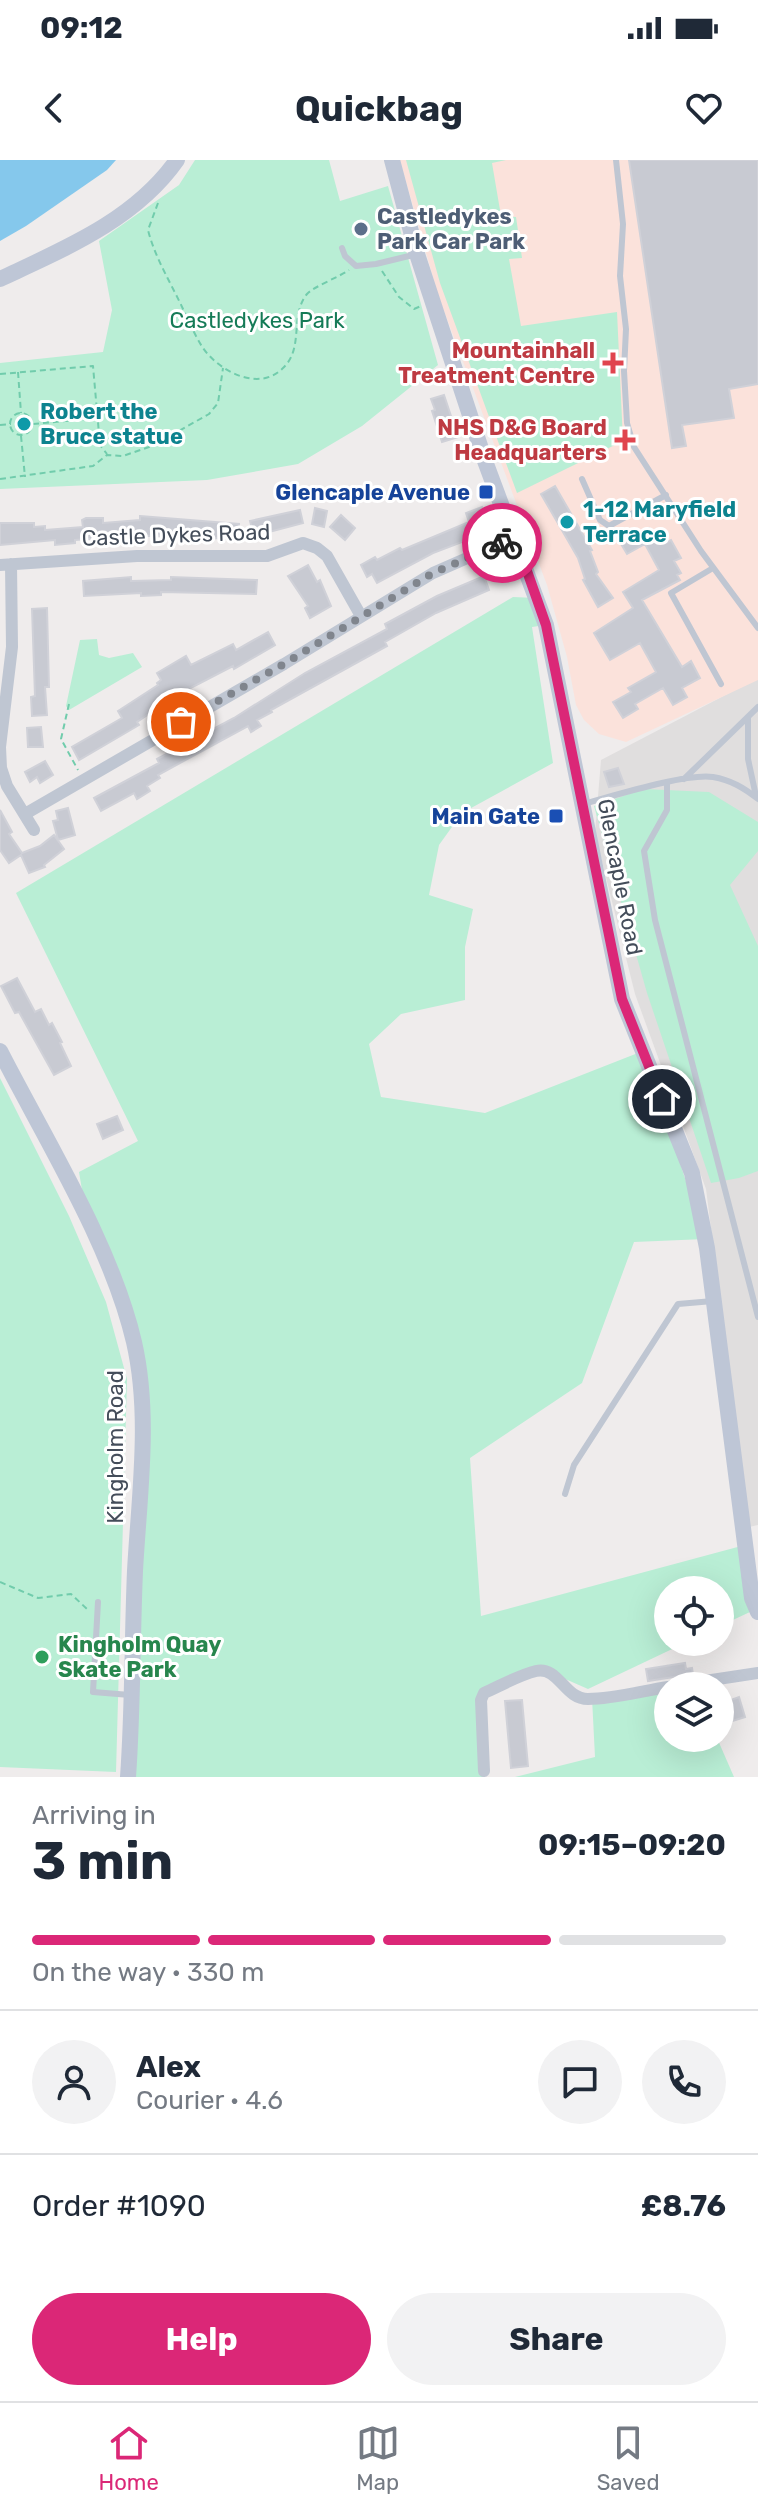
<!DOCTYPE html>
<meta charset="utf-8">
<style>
:root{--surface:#fff;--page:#f2f2f3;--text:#1f2937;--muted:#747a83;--line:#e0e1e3;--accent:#db2777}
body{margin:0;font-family:Rubik,sans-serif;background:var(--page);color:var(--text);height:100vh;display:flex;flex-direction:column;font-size:30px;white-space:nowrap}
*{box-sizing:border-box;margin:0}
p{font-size:26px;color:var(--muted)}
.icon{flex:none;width:44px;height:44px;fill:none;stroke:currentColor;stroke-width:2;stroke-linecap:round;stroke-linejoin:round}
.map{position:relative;height:1617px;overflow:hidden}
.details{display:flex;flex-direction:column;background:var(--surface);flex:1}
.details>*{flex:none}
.fabs{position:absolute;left:654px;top:1416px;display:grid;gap:16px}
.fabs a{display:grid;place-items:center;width:80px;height:80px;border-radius:50%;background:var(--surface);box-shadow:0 8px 32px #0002;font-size:40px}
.pin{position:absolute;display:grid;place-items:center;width:68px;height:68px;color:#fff;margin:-34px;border:4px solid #fff;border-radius:50%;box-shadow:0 2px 8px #0007}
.courier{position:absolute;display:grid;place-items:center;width:80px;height:80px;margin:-40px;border:6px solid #db2777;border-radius:50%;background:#fff;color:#222;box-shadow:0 2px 10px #0007}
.overview em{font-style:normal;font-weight:700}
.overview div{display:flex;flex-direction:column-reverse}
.overview{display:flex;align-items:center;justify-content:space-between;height:136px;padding:0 32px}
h1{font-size:52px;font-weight:700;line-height:60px}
.bar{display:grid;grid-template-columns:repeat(4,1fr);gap:12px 8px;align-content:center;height:96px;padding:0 32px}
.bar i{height:10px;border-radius:6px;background:var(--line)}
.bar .active{background:var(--accent)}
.bar p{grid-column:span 4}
.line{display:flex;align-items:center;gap:20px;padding:0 32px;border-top:2px solid var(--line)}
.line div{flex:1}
.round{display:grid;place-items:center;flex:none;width:84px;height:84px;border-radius:42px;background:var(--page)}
.action{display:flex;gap:16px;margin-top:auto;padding:16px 32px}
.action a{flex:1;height:92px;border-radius:48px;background:var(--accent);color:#fff;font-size:32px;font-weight:700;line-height:92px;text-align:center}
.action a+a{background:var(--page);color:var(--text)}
.status{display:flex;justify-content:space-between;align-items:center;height:56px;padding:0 40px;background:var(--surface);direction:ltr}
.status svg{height:22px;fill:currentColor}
header{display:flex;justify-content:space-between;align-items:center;height:104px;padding:0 32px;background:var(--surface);font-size:36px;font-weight:700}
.menu{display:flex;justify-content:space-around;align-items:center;height:112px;border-top:2px solid var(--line);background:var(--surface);font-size:22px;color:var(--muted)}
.menu a{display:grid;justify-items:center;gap:4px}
.menu .active{color:var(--accent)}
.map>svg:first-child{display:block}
.education{fill:#e0dede}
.medical{fill:#fbe2db}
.green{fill:#b9eed5}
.water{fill:#85c8ec}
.building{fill:#c8cad2;stroke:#d0d1d8;stroke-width:2}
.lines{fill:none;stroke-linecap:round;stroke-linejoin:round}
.path{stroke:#71ccac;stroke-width:2;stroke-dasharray:6 4;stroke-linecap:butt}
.lane{stroke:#bfc6d2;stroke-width:6}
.street{stroke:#bfc6d2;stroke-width:12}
.secondary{stroke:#bec6d6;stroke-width:16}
.done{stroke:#80858d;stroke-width:8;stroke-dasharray:0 14.4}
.route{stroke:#db2777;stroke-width:10}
.service-dot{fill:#5c6f8a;stroke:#fff;stroke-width:3}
.health-dot{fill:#e0444e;stroke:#fff;stroke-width:3}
.culture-dot{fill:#0f9aa8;stroke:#fff;stroke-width:3}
.transit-dot{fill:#1a4fb4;stroke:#fff;stroke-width:3}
.leisure-dot{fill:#2e9e5b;stroke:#fff;stroke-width:3}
.labels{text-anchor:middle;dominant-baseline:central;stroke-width:6;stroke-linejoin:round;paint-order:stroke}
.service-label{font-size:22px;font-weight:bold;fill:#4e5e75;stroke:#fff;text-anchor:start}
.park-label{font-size:22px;fill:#157b57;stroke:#fff}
.health-label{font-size:22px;font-weight:bold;fill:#be3a42;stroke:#fff;text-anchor:end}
.culture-label{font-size:22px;font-weight:bold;fill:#0d838f;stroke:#fff;text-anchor:start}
.transit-label{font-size:22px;font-weight:bold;fill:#164399;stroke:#fff;text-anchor:end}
.street-label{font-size:22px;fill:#444d5a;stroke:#fff}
.leisure-label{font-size:22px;font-weight:bold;fill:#27864d;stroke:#fff;text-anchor:start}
</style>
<div class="status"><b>09:12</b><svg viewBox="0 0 49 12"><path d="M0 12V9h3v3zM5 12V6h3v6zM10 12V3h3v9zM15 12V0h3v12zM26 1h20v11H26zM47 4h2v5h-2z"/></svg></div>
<header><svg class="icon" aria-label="back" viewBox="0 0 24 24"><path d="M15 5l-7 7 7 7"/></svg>Quickbag<svg class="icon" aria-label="heart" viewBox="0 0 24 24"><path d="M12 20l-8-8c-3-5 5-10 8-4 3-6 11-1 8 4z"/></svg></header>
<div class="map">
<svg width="758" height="1617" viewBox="0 0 758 1617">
<rect width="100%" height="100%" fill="#efecec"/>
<path class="education" d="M758 518V1365L749 1367 706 1029 635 834 595 673 601 600Z"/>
<path class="medical" d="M400 0H758V520L626 582 599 574 584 560 576 545 567 497 547 425 438 135Z"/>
<path class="green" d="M195 0H329L340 41 388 26 438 205 362 266 298 304 207 320 0 329V203L103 192 112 150 99 81 179 25Z
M406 0H506L492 3 501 56 516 57 522 98 509 99 521 166 617 152 623 281 517 333 440 123Z
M513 437 536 438 546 465 532 467 553 603 462 653 439 685 429 735 473 749 465 787V840L401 854 369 884 381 937 485 953 643 891 705 1079 634 1082 582 1223 470 1298 481 1456 745 1385 750 1452 720 1466V1430H668V1482H687L588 1529 547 1511 484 1533 485 1617H128L139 1360 135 1185 87 1060 79 1012 138 981 16 733Z
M97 479 99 495 109 498 133 493 142 507 69 550 66 546 80 480Z
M644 629 709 632 758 662V691L730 725 758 786V1011L739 1018 711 1023 647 833 594 646Z
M0 918 69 1056 106 1142 127 1219 116 1612 0 1607Z
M668 1528V1578H717L734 1617H515L595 1597 592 1538Z"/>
<path class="water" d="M0 0H116L107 10 26 66 0 81Z"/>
<path class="building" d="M629 0H758V224L729 229 734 258 682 265 686 286 672 288Z
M444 235 458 277 442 282 432 251 435 250 431 239Z
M555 326 592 390 590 391 598 412 596 414 613 438 598 447 583 420 585 419 578 398 541 334Z
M482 347 487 359 481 362 485 371 469 376 470 379 433 393 377 423 372 414 367 417 361 405 375 397 377 400 400 388 402 390 469 362 466 353Z
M315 348 327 351 324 367 312 364Z
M300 350 303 363 254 376 250 361Z
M341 355 355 368 345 380 330 367Z
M140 356 239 364 238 379 179 377V379H167V376H134L75 380V383L55 385V380L0 385V363H34V367L45 366V370L83 367 82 360 86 358H103V363L140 360Z
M649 368 651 372 657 369 665 383 671 380 681 398 674 401 681 413 677 415 680 420 642 440 682 507 691 501 700 518 682 528 687 537 673 545 663 528 635 544 638 549 623 558 613 542 631 532 628 528 656 512 640 483 610 500 594 473 633 448 623 432 659 410 645 384 627 394 618 379 635 370 637 374Z
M308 405 317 422 320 420 331 446 310 458 305 448 308 446 288 416Z
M484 416 489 430 436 453 385 482 387 486 271 550 272 552 257 560 261 566 251 572 248 566 158 615 160 618 147 626 150 631 137 639 134 633 101 651 94 638 159 603 157 599 234 558 305 513 387 469 385 464 437 436Z
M131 417V421L171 420V417L257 420 256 434 161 432V435L141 436V433L84 436 83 421Z
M47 448 49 527H45L47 555 32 556 31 537 35 536 32 449Z
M268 472 275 485 234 509 233 506 177 535 137 562 139 565 79 600 72 587 122 558 118 551 158 525 157 523 161 520 157 513 186 496 191 505 233 484 236 490Z
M41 567 43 587H28L27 568Z
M45 601 53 615 40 623 37 617 30 622 25 612Z
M618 608 624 624 609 627 604 612Z
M68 648 75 675 58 680 53 661 58 660 56 651Z
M0 650 12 672 9 674 22 693 40 686 54 675 64 689 44 705 45 707 29 713 21 695 9 703 0 690Z
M17 818 35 852 41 849 49 865 52 863 62 882 60 883 71 906 54 915 19 852 15 853 1 826Z
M117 956 123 970 103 979 97 964Z
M685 1503 686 1509 692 1508 693 1514 648 1521 646 1509Z
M739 1537 745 1557 720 1565V1544Z
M522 1540 528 1606 511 1608 505 1541Z"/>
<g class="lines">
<path class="path" d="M158 43 148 70C155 98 171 123 183 149 189 161 195 176 203 188 219 211 258 232 282 209 305 189 289 156 307 134 313 127 339 117 349 110
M382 111 399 137 414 149 421 146
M18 212 21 253
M0 214 93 206 100 285 107 294
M10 264a11 11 0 1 1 22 0a11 11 0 1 1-22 0Z
M33 264 98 258
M0 265 11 264
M21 276 25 317
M0 319 93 306 107 295 123 296 152 286 209 254 218 243 223 208
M69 544 61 579 78 610
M0 1422 38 1438 71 1434 87 1449"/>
<path class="lane" d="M616 0 623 64 620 116 626 169 624 211 627 263 634 287 701 391 758 468
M342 88 345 96 356 106 376 104 417 94
M582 319 600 360 609 366 666 335
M713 408 671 433 721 524
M748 557V599L756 636
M684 619 758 547
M667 623V650L644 691 655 760 758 1157
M583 644C613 636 686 613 713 617 731 620 744 628 758 639
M565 1334 574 1305 678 1144 713 1141
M98 1442 93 1532 130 1535"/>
<path class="street" d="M11 404 12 487 0 587 1 608 7 626 34 670
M0 405 137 396H267L303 383 317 388 327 396 361 456
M25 654 284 504 433 413 515 377
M672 1526 758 1513
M484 1611 481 1540 484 1533C500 1526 519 1515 536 1511 559 1506 564 1539 588 1539 613 1539 642 1531 668 1527"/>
<path class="secondary" d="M392 0 417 94 485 301 546 465 622 839 692 1013 707 1088 752 1438 758 1452
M0 119C64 89 135 60 177 0
M0 891C46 981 111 1084 134 1182 151 1256 139 1336 135 1411 132 1480 133 1548 128 1617"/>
</g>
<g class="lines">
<path class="done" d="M181 562 284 504 433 413 502 383"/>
<path class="route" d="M502 383 515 377 546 465 622 839 662 939"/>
</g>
<circle class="service-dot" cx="361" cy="69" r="8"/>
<g class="health-dot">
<path d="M609 191h8v8h8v8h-8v8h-8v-8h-8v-8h8z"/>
<path d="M621 268h8v8h8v8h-8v8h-8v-8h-8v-8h8z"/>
</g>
<g class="culture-dot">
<circle cx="24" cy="264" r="8"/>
<circle cx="567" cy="362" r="8"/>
</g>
<g class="transit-dot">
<rect x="478" y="324" width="16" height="16" rx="4"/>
<rect x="548" y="648" width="16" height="16" rx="4"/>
</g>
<circle class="leisure-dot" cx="42" cy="1497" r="8"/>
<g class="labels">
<g class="service-label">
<text x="377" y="56">Castledykes<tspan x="377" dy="25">Park Car Park</tspan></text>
</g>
<g class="park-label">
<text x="257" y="160">Castledykes Park</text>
</g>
<g class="health-label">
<text x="595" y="190">Mountainhall<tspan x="595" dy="25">Treatment Centre</tspan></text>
<text x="607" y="267">NHS D&amp;G Board<tspan x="607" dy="25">Headquarters</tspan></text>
</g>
<g class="culture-label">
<text x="40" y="251">Robert the<tspan x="40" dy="25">Bruce statue</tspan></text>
<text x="583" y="349">1-12 Maryfield<tspan x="583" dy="25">Terrace</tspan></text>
</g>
<g class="transit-label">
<text x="470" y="332">Glencaple Avenue</text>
<text x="540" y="656">Main Gate</text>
</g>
<g class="street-label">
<text transform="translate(176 375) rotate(-2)">Castle Dykes Road</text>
<text transform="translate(620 717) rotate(79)">Glencaple Road</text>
<text transform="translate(115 1287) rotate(-90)">Kingholm Road</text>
</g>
<g class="leisure-label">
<text x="58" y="1484">Kingholm Quay<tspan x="58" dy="25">Skate Park</tspan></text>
</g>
</g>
</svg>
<div class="fabs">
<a><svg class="icon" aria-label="locate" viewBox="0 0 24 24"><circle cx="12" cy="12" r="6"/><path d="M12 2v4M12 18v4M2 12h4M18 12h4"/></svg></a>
<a><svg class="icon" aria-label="layers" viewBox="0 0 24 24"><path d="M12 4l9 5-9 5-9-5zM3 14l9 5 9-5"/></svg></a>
</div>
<div class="pin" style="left:181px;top:562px;background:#ea580c"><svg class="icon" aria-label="bag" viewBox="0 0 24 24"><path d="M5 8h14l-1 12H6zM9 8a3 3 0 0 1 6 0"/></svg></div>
<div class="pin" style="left:662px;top:939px;background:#1f2937"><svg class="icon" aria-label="home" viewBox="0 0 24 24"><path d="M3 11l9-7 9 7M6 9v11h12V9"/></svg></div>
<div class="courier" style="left:502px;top:383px"><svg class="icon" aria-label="bike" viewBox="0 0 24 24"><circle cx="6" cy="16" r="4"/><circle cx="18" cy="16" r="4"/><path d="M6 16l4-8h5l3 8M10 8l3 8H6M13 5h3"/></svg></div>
</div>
<section class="details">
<div class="overview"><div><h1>3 min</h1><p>Arriving in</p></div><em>09:15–09:20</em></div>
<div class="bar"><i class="active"></i><i class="active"></i><i class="active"></i><i></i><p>On the way · 330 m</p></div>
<div class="line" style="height:144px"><a class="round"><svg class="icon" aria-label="person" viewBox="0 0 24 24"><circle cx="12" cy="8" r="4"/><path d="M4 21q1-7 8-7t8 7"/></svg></a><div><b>Alex</b><p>Courier · 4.6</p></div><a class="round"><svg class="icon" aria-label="chat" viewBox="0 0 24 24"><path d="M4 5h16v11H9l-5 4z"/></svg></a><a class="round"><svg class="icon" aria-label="phone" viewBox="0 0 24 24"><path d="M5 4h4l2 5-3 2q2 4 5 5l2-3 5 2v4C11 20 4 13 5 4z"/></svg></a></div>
<div class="line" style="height:104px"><div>Order #1090</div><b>£8.76</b></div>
<div class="action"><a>Help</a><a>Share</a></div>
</section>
<nav class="menu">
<a class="active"><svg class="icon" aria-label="home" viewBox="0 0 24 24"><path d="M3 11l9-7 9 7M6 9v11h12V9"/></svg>Home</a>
<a><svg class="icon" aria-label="map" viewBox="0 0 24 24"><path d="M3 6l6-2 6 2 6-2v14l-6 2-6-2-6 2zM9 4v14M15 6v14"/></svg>Map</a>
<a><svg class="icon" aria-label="saved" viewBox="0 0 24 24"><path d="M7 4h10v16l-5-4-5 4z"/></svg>Saved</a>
</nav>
